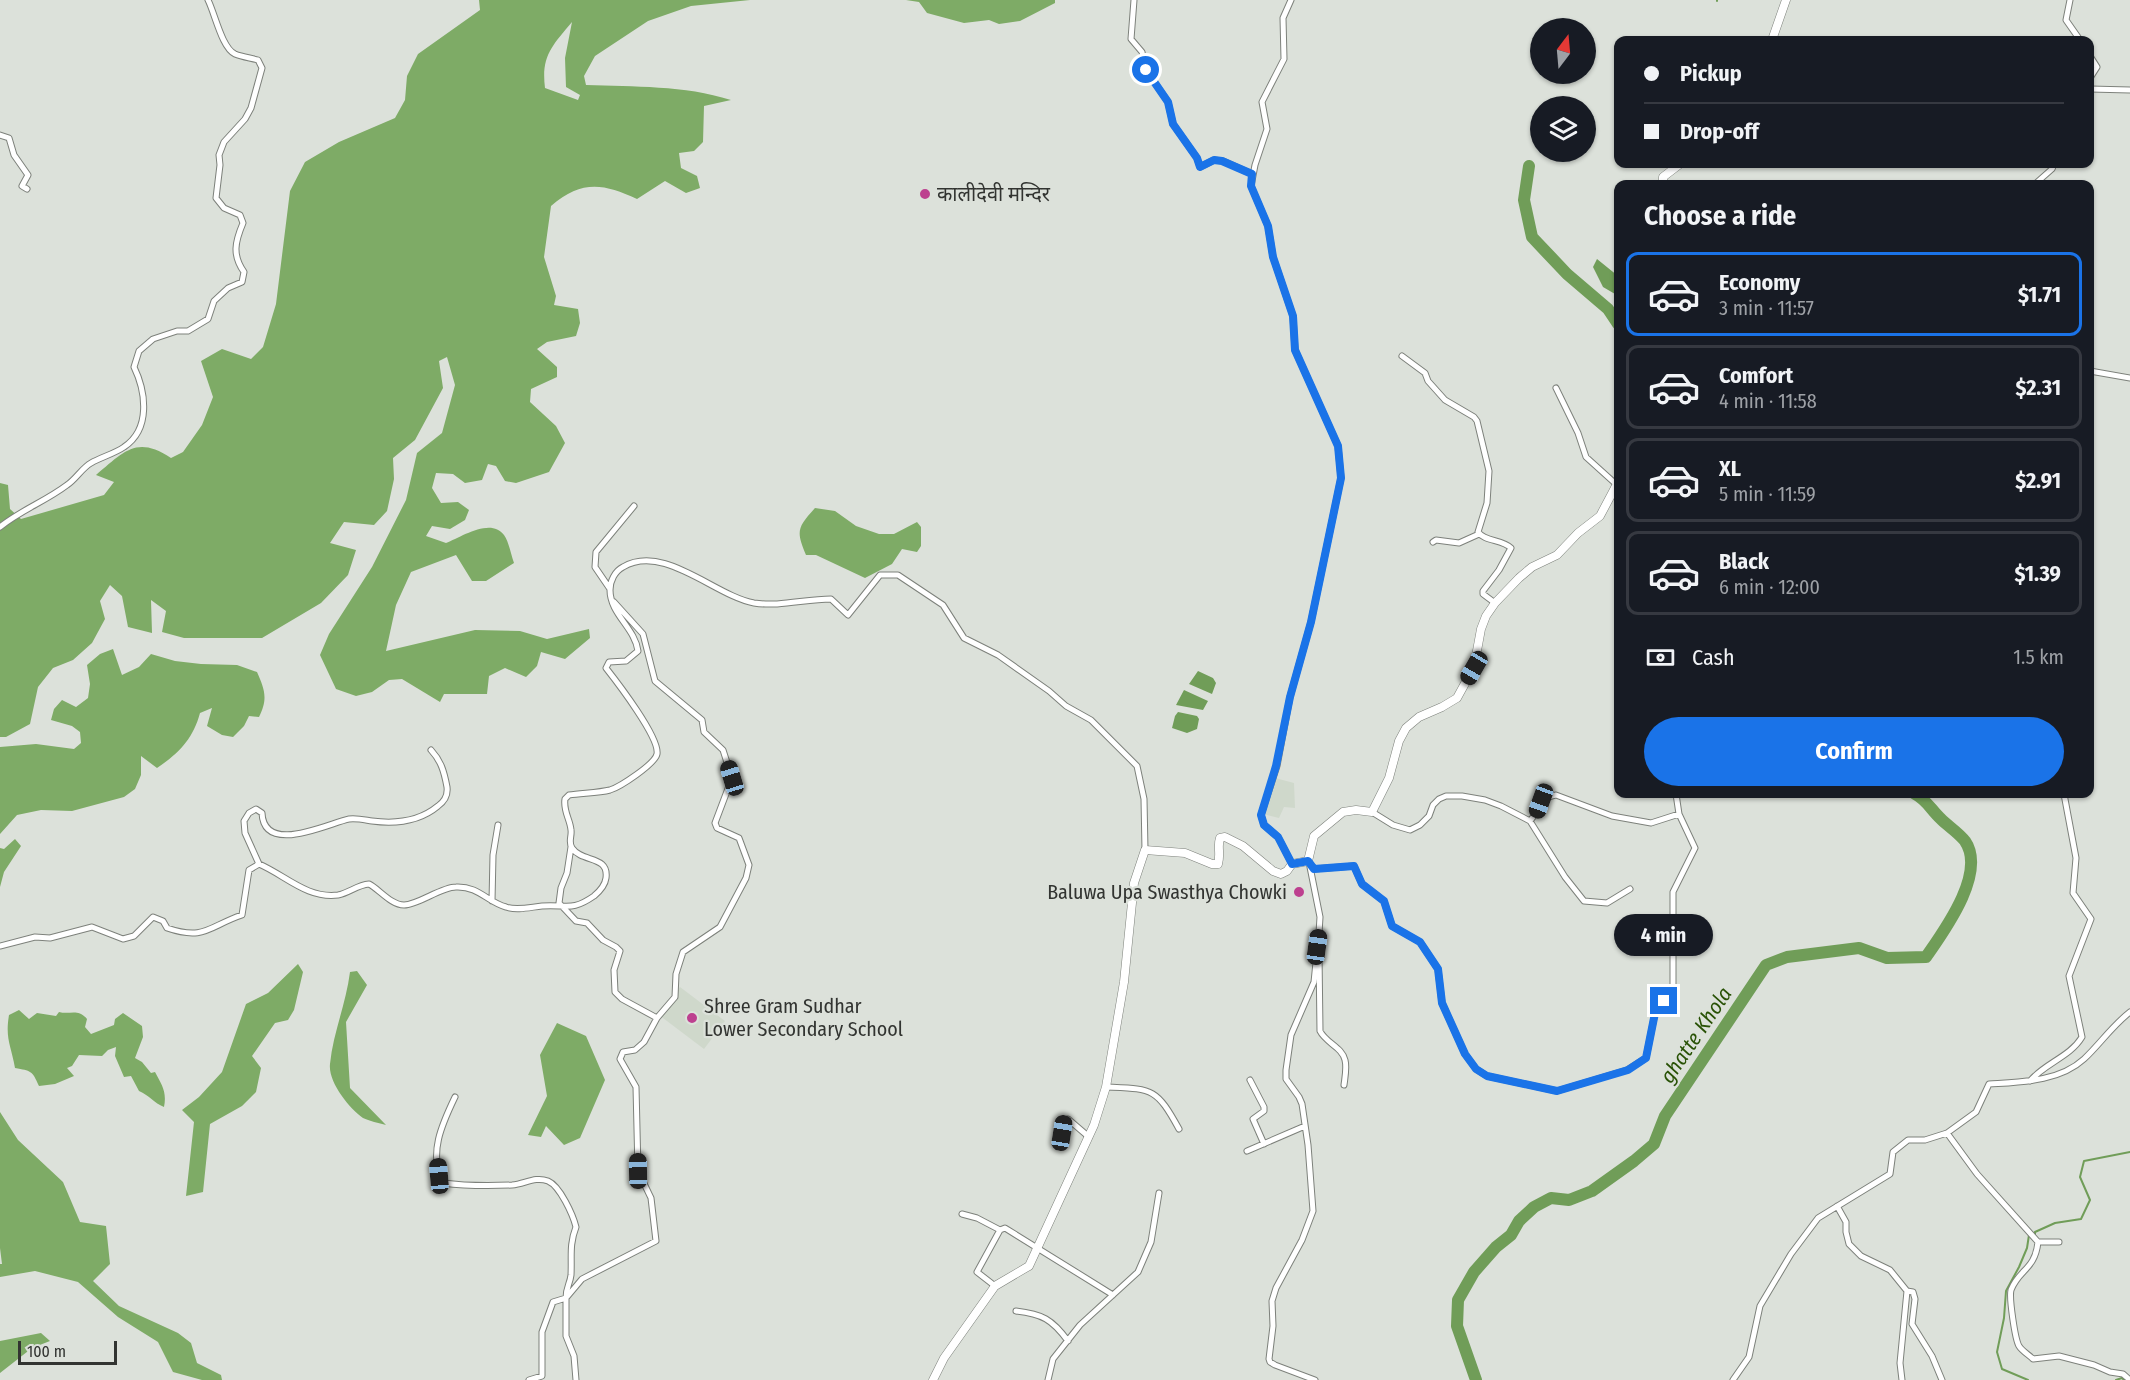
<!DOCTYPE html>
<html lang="en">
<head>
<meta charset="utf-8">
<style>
  :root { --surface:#171b24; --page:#242831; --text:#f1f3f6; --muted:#9ea1a6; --line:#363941; --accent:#1a73e8 }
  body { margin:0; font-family:"Fira Sans Condensed","Noto Sans Devanagari",sans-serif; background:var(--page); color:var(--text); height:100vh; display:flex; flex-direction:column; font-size:22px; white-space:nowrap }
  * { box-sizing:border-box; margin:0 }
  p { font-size:20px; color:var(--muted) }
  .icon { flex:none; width:33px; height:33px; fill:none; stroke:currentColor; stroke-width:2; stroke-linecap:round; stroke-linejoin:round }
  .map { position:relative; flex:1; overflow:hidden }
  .drawer { position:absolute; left:1614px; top:180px; width:480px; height:618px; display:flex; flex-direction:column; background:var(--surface); border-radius:12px; box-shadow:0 2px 4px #0004 }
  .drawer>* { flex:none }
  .hud { position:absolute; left:1614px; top:36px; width:480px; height:132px; border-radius:12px; box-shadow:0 2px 4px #0004; display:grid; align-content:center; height:132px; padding:0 30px; background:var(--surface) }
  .needle { width:39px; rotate:16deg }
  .buttons { position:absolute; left:1530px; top:18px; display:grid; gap:12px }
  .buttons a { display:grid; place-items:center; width:66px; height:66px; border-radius:50%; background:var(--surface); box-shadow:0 2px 4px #0004; font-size:30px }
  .scale { position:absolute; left:18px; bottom:15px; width:99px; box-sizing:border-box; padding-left:6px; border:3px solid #323431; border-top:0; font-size:16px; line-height:21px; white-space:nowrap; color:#323431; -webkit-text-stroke:4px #dce1da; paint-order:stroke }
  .end { position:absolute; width:27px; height:27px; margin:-14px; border:8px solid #1a73e8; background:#fff; box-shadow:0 0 0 3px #fff }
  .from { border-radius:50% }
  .bubble { position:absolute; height:42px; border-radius:21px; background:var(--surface); box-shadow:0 2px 4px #0004; font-size:20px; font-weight:700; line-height:42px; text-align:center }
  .car { position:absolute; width:18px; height:36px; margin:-18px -9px; border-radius:8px; box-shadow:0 0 4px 2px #0007; background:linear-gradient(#222 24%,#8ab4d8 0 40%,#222 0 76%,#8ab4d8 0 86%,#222 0) }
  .hud b { display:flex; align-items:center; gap:21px; height:57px; font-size:22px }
  .hud b+b { border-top:2px solid var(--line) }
  .hud i { width:15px; height:15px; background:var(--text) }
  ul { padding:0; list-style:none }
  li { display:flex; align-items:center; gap:18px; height:84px; margin:0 12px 9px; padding:0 18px; border:3px solid var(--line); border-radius:12px }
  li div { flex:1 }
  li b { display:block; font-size:22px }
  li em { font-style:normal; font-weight:700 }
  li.on { border-color:var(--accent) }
  li>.icon { width:54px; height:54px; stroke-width:1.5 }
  h2 { padding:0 30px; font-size:27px; line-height:72px }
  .pay { display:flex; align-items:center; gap:15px; height:66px; padding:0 30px; font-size:22px }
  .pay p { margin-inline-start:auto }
  .button { display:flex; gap:12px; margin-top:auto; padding:12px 30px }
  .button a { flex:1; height:69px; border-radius:36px; background:var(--accent); color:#fff; font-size:24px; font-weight:700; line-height:69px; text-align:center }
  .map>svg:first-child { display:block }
</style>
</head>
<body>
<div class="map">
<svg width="2130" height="1380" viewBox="0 0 2130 1380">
  <rect width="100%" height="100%" fill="#dce1da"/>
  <!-- built -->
  <path fill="#cfd8cb" d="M 1275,778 L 1294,783 L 1295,808 L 1284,807 L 1279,818 L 1263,814 Z
    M 680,987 L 725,1021 L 704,1049 L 659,1015 Z"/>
  <!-- forest -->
  <path fill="#7eab66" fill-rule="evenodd" d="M 479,0 L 750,0 L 691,6 L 648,21 L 595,56 L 584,76 L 586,85 C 634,87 684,85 731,100 L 704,106 L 703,142 L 694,151 L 679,153 L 681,168 L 697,176 L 700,188 L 686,193 L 665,181 L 637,199 C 603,183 581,180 551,206 L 544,257 L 556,296 L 554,305 L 578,309 L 580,323 L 576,336 L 547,342 L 537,349 L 557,367 L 557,377 L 531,389 L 530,402 L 556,426 L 565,443 L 549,472 L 516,483 L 505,481 L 496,466 L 488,464 L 482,480 L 465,483 L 453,474 L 436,473 L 432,488 L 441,503 L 458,502 L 469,510 L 465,520 L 450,529 L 432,526 L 426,536 L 446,543 C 461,537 491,517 504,535 C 509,542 511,555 514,563 L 486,581 L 472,581 L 456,555 L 411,572 L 396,605 L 386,651 L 475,630 L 520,631 L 547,639 L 589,629 L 590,638 L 565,659 L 541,652 L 537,666 L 526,677 L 505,668 L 489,676 L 487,694 L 444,694 L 440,702 L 402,679 L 389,680 L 372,692 L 356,696 L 336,689 L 320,655 L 329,634 L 372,567 L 406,500 L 417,453 L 442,433 L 455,385 L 447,357 L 439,361 L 443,388 L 415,440 L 393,458 L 394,479 L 387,511 L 374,525 L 344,522 L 330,543 L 356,550 L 348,575 L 321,603 L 262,638 L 184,638 L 162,632 L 166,611 L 151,600 L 152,633 L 128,627 L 122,596 L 110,585 L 100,601 L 105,619 L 92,643 L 73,660 L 53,668 L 38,687 L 30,724 L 6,737 L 0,737 L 0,483 L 8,485 L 10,509 L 21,519 L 104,495 L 114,482 L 96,475 C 124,452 136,435 171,458 L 183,452 L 202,425 L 213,397 L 201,361 L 222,349 L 251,359 L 263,347 L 276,304 L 290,191 L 305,162 L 339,142 L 395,118 L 405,100 L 407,76 L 418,54 L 480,10 ZM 572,22 L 565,58 L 566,87 L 580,95 L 578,100 L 545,88 C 541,56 552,46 572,22 Z
    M 906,0 L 1055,0 L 1055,3 L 1020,21 L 999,24 L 989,20 L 964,23 L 927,13 L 919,2 Z
    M 815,508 L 835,511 L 856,526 L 879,534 L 894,534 L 917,522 L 921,527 L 921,546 L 917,552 L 902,549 L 892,564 L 865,578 L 816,555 L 806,555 C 796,531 797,528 815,508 Z
    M 113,649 L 122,675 L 139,667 L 151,654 L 175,661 L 201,664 L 237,665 L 257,672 C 265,690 268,699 259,717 L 249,716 L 244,726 L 233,737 L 222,735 L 207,726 L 212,708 L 200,713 C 193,739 179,753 157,768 L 141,756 L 141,775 L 135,789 L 124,797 L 72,811 L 41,810 L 17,815 L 0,834 L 0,747 L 36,744 L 74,749 L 81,743 L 80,732 L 72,726 L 51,720 L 54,709 L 62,700 L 76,707 L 88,698 L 90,684 L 87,665 L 100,654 Z
    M 15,839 L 21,846 L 4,872 L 0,887 L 0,848 L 4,849 Z
    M 298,964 L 303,972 L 294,1010 L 288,1020 L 275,1023 L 252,1056 L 261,1068 L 256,1092 L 242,1106 L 210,1124 L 203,1192 L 186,1196 L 194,1122 L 182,1110 L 199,1097 L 222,1072 L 246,1004 L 268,993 Z
    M 357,971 L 367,985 L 346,1022 L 350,1088 L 386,1125 C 379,1123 369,1121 363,1118 C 349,1108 328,1082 330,1064 C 333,1033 346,1004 350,972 Z
    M 19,1010 L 29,1019 L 37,1013 L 56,1016 L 59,1012 C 70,1015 78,1008 87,1019 L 85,1027 L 91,1034 L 114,1025 L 115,1019 L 123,1013 L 142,1026 L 143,1037 L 135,1058 L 142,1062 L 151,1073 L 155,1072 C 162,1085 167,1092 164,1107 C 154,1103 149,1095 139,1091 L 131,1076 L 124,1077 L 115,1056 L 116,1047 L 108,1050 L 102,1056 L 79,1055 L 72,1066 L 67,1068 L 74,1076 L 55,1084 L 39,1086 C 32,1070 31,1071 15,1068 C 11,1045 5,1039 9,1015 Z
    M 557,1023 L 586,1036 L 605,1080 L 580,1138 L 564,1145 L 546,1126 L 541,1137 L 528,1135 L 547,1096 L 540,1055 Z
    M 0,1112 L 18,1140 L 63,1182 L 80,1222 L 106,1226 L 110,1264 L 93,1281 L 119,1306 L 178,1333 L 191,1343 L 197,1363 L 221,1375 L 222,1380 L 202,1380 L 173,1372 L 158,1342 L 118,1317 L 78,1282 L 35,1271 L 0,1277 L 0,1264 L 2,1264 L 0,1248 Z
    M 41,1333 L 50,1341 L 32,1348 L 0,1373 L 0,1341 Z"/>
  <!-- water -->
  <path fill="#709d58" d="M 1597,259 L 1618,276 L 1618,293 L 1615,294 L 1603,287 L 1593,267 Z
    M 1198,671 L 1213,678 L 1216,683 L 1212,694 L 1189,684 Z
    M 1184,690 L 1208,701 L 1203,710 L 1176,705 Z
    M 1178,712 L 1197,716 L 1199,719 L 1197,729 L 1187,733 L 1172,728 L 1175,716 Z"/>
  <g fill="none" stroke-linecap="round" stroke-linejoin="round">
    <!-- stream -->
    <path stroke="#709d58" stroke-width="2" d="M 1717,1 L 1717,0
      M 2035,1234 L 2035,1232 L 2055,1223 L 2081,1219 L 2090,1200 L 2080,1177 L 2084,1161 L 2130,1152
      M 2028,1380 L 2002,1369 L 1997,1352 L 2004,1318 L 2006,1291 L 2019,1267 L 2027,1248 L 2029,1235
      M 2116,1380 L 2122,1378 L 2124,1380"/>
    <!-- river -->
    <path stroke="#709d58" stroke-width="12" d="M 1529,166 L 1524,200 L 1532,237 L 1567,274 L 1608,309 L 1618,324
      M 1476,1380 L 1457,1326 L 1458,1300 L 1474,1272 L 1496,1247 L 1511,1235 L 1519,1221 L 1534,1207 L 1551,1198 L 1569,1200 L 1592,1191 L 1634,1161 L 1654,1144 L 1665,1116 L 1766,965 L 1787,957 L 1859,948 L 1887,958 L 1926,957 C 1944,931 1987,873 1965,841 C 1959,833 1948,826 1941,819 C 1931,810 1927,800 1915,794"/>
    <!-- street casing -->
    <g stroke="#7d817b" stroke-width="7">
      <path id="street" d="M 1134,0 L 1131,39 L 1142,52 L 1146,70 L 1168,102 L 1173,124 L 1197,158 L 1200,167 L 1214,160 L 1223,161 L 1252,174
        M 1291,0 L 1283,18 L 1284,59 L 1262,102 L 1267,129 L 1255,165 L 1251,186 L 1268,226 L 1273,257 L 1293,316 L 1295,350 L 1338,446 L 1341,478 L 1311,622 L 1290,697 L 1277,766 L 1261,815 L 1264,825 L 1278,837 L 1292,864
        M 2070,0 L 2066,20 L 2080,40
        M 2090,56 L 2097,67 L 2090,78
        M 2090,89 L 2130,90
        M 0,135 L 9,138 L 14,155 L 28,175 L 22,186 L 27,189
        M 2035,184 L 2052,169 L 2054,164
        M 1402,356 L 1425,373 L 1428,381 L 1445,400 L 1474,417 L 1477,421 L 1489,471 L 1487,503 L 1478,532 C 1485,542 1502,539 1511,548 L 1499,570 L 1483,591 L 1483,594 L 1495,603
        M 2090,371 L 2130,378
        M 1556,388 L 1578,433 L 1586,457 L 1617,485
        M 0,527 C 21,510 46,501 67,485 C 76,479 82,468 91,463 C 101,457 114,454 124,447 C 151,429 146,392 134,367 L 139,351 L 153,339 L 177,331 L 188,331 L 208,319 L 214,301 L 228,288 L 242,282 L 244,272 C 232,255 235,242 243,223 L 240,215 L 224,208 L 216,198 L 220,165 L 219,155 L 224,142 L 245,119 L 251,108 L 262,68 L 258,60 C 251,58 242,57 235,54 C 222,48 215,14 208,0
        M 1433,542 L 1436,540 L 1459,543 L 1479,534
        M 610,589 L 595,567 L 596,552 L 634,506
        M 1372,812 L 1393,825 L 1410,830 L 1420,825 L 1429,816 L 1433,805 L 1439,799 L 1446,796 L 1462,796 L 1485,800 L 1501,806 L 1530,821 L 1565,877 L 1584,901 L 1607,903 L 1630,889
        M 1530,821 C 1541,809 1538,798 1556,795 L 1612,816 L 1651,823 L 1679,814
        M 571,847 L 567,873 L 561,888 L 559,903 L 576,921 L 587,923 L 603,940 L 616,947 L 620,951 L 614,970 L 615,992 L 622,999 L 657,1018
        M 1308,861 L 1314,869 L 1354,866 L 1362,884 L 1384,901 L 1392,926 L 1420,942 L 1438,969 L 1442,1003 L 1465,1054 L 1476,1069 L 1487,1076 L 1557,1091 L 1627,1070 L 1646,1058 L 1655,1013 L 1673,989 L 1673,892 L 1695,848 L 1679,814 L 1676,794
        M 1309,862 L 1320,917 L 1319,933 L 1314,982 L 1291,1035 L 1286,1070 L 1286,1079 L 1299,1097 L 1302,1104 L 1308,1145 L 1313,1211 L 1302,1240 L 1276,1288 L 1272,1301 L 1273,1326 L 1269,1359 L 1270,1362 L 1275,1365 L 1315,1380
        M 259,864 L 245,833 L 244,821 L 249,813 L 256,809 L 262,813 C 264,856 329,823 349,819 C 357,818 365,820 372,821 C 395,824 420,821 438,806 C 445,801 448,795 447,787 C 444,771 441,761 431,750
        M 492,901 L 493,855 L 498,825
        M 0,946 L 35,937 L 50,938 L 92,927 L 123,939 L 134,936 L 153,917 L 163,921 L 167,928 C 205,941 209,926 242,915 L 249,870 L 259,864 C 285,875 307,899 338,895 C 349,893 357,885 369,884 C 379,889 391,905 404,905 C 418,905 441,887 456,887 C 479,886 487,902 506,907 C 517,911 531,907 542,906 C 567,904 571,912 594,896 C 600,891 605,886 606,878 C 609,855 582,863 572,848 C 568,842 572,836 571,830 C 570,819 563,811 565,799 L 569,795 C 581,793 598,793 610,790 C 620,787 655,764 657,754 C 660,738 617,682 606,668 L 609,662 L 626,661 L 638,651 C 635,628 610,614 610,590 C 610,581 615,571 623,567 C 664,543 715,596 754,603 C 780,607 805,599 831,599 L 848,615 L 880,575 L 898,575 L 943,605 L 964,638 L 998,655 L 1049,691 L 1066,706 L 1091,720 L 1137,766 L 1144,799 L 1145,850
        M 1319,954 L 1320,1031 C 1326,1043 1342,1047 1345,1060 C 1347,1068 1345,1077 1344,1085
        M 1250,1080 L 1264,1107 L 1264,1111 L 1253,1119 L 1264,1144
        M 2030,1081 C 2045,1063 2070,1057 2082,1037 L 2069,976 L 2091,919 L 2073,893 L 2076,858 L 2064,794
        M 1106,1087 C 1152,1089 1156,1087 1179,1129
        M 455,1097 C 442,1124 428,1154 443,1183 C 466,1186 489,1186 512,1185 C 525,1184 535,1176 548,1181 C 560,1186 573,1215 576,1227 C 569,1245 572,1257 571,1275 C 570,1284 566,1287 566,1298 L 553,1302 L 542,1332 L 542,1376 L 529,1380
        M 1062,1133 L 1064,1120 L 1068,1119 L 1089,1137
        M 1947,1133 L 1977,1174 L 2038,1242 L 2059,1242
        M 1247,1151 L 1305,1126
        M 1837,1206 L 1846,1222 L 1846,1232 L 1849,1244 L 1861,1256 L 1890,1270 L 1907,1291 L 1913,1292 L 1915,1299 L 1912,1324 L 1932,1356 L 1942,1380
        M 962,1214 L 977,1218 L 1000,1230 L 1005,1228 L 1113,1295
        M 2038,1242 C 2035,1270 2019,1269 2011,1290 C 2009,1298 2015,1339 2019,1346 C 2022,1351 2029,1355 2033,1359 L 2059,1356 L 2094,1365 L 2110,1372 L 2123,1374 L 2130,1380
        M 995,1286 L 977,1272 L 1000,1230
        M 1016,1311 C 1042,1314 1052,1319 1068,1341
        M 576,1380 L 574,1356 L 566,1336 L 566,1298 L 582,1279 L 656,1241 L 651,1198 L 638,1171 L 636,1087 L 620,1059 L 623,1052 L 635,1050 L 644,1042 L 657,1018 L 675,997 L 676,974 L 683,952 L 720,927 L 746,878 L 749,865 L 739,838 L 717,828 L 715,823 L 732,778 L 723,750 L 704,732 L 702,720 L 655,681 L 643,634 L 614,602
        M 1048,1380 L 1053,1359 L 1080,1325 L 1138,1272 L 1151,1242 L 1159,1193
        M 1733,1380 L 1749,1357 L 1760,1306 L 1791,1254 L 1818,1218 L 1890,1174 L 1893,1152 L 1908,1140 L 1925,1140 L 1947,1133 L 1976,1112 L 1989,1084 C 2020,1082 2059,1082 2084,1059 C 2100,1044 2112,1026 2130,1012
        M 1902,1380 L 1900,1363 L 1907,1291"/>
    </g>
    <!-- secondary casing -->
    <g stroke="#7d817b" stroke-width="9">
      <path id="secondary" d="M 1772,40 L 1786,0
        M 1663,184 L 1663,177 L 1680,164
        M 933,1380 L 944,1358 L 995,1286 L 1029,1266 L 1094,1125 L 1106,1087 L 1124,982 L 1134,883 L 1145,850 L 1185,853 L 1212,864 L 1218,864 C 1221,854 1217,846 1220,838 L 1225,837 L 1243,846 L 1273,871 L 1281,874 L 1287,871 L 1292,864 L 1308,861 L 1314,836 L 1343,812 L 1356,810 L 1372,812 L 1389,778 L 1399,741 L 1406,728 L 1419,717 L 1442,707 L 1457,698 L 1474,667 L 1481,629 L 1486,616 L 1495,603 L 1519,578 L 1532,567 L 1557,555 L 1578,533 L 1600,516 L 1618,482"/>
    </g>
    <!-- street -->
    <use href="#street" stroke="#fff" stroke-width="5"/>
    <!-- secondary -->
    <use href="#secondary" stroke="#fff" stroke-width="8"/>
  </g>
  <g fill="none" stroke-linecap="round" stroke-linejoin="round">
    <!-- route -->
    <path stroke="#1a73e8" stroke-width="8" d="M 1146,70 L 1168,102 L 1173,124 L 1197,158 L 1200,167 L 1214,160 L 1222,161 L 1252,174 L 1251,186 L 1268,226 L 1273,257 L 1293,316 L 1295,350 L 1338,446 L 1341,478 L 1311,622 L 1290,697 L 1276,766 L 1261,815 L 1264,825 L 1278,837 L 1292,864 L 1308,861 L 1314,869 L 1354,866 L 1362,884 L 1384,901 L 1392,926 L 1420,942 L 1438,969 L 1442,1003 L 1465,1054 L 1476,1069 L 1487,1076 L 1557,1091 L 1628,1070 L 1646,1058 L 1655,1013 L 1664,1001"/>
  </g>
  <!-- markers -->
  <g fill="#bd408f" stroke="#dce1da" stroke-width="2">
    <circle cx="925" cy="194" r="6"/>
    <circle cx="1299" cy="892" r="6"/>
    <circle cx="692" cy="1018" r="6"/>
  </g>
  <g text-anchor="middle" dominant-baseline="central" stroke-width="4.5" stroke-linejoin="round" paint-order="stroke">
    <!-- poi labels -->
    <g font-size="20" fill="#323431" stroke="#dce1da" text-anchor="start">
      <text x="937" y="194">कालीदेवी मन्दिर</text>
      <text x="1287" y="892" text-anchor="end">Baluwa Upa Swasthya Chowki</text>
      <text x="704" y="1006">Shree Gram Sudhar<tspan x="704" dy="23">Lower Secondary School</tspan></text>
    </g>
    <!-- water labels -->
    <g font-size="21" font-style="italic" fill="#295206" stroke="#dce1da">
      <text transform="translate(1696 1035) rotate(-56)">ghatte Khola</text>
    </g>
  </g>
</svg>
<div class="buttons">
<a><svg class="needle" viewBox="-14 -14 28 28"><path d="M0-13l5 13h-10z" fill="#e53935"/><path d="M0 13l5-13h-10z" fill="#9ea1a6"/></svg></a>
<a><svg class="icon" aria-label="layers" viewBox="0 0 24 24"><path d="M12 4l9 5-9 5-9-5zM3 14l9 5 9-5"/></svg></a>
</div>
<div class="scale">100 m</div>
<i class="end from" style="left:1146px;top:70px"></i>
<i class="end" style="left:1664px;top:1001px"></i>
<div class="bubble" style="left:1614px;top:914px;width:99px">4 min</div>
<i class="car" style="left:1474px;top:668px;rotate:210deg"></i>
<i class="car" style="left:732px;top:778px;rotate:343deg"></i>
<i class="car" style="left:1541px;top:801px;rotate:200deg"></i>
<i class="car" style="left:1317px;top:947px;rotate:8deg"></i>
<i class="car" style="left:1062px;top:1133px;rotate:9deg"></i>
<i class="car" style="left:638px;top:1171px;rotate:359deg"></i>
<i class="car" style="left:439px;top:1176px;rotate:355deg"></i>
<div class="hud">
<b><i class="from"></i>Pickup</b>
<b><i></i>Drop-off</b>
</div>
<section class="drawer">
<h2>Choose a ride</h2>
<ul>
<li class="on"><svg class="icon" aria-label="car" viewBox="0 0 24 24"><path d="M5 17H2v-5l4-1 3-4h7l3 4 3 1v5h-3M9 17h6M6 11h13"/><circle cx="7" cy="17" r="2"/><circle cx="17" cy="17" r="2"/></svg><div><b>Economy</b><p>3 min · 11:57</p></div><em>$1.71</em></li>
<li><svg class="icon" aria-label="car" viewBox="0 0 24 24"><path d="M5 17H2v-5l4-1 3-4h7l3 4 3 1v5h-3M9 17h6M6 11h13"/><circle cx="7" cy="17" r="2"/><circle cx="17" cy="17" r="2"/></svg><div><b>Comfort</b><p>4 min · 11:58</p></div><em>$2.31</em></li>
<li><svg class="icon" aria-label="car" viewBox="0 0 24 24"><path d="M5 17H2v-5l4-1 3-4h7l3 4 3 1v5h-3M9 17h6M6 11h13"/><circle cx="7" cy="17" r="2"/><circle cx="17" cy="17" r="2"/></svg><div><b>XL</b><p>5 min · 11:59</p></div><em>$2.91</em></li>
<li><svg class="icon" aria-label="car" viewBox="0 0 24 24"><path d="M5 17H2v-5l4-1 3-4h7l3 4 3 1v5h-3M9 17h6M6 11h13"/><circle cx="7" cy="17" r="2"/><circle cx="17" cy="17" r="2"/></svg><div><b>Black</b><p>6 min · 12:00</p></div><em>$1.39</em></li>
</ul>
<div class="pay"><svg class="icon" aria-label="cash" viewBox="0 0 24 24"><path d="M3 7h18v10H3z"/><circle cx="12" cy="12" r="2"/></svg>Cash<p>1.5 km</p></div>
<div class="button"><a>Confirm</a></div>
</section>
</div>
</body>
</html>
